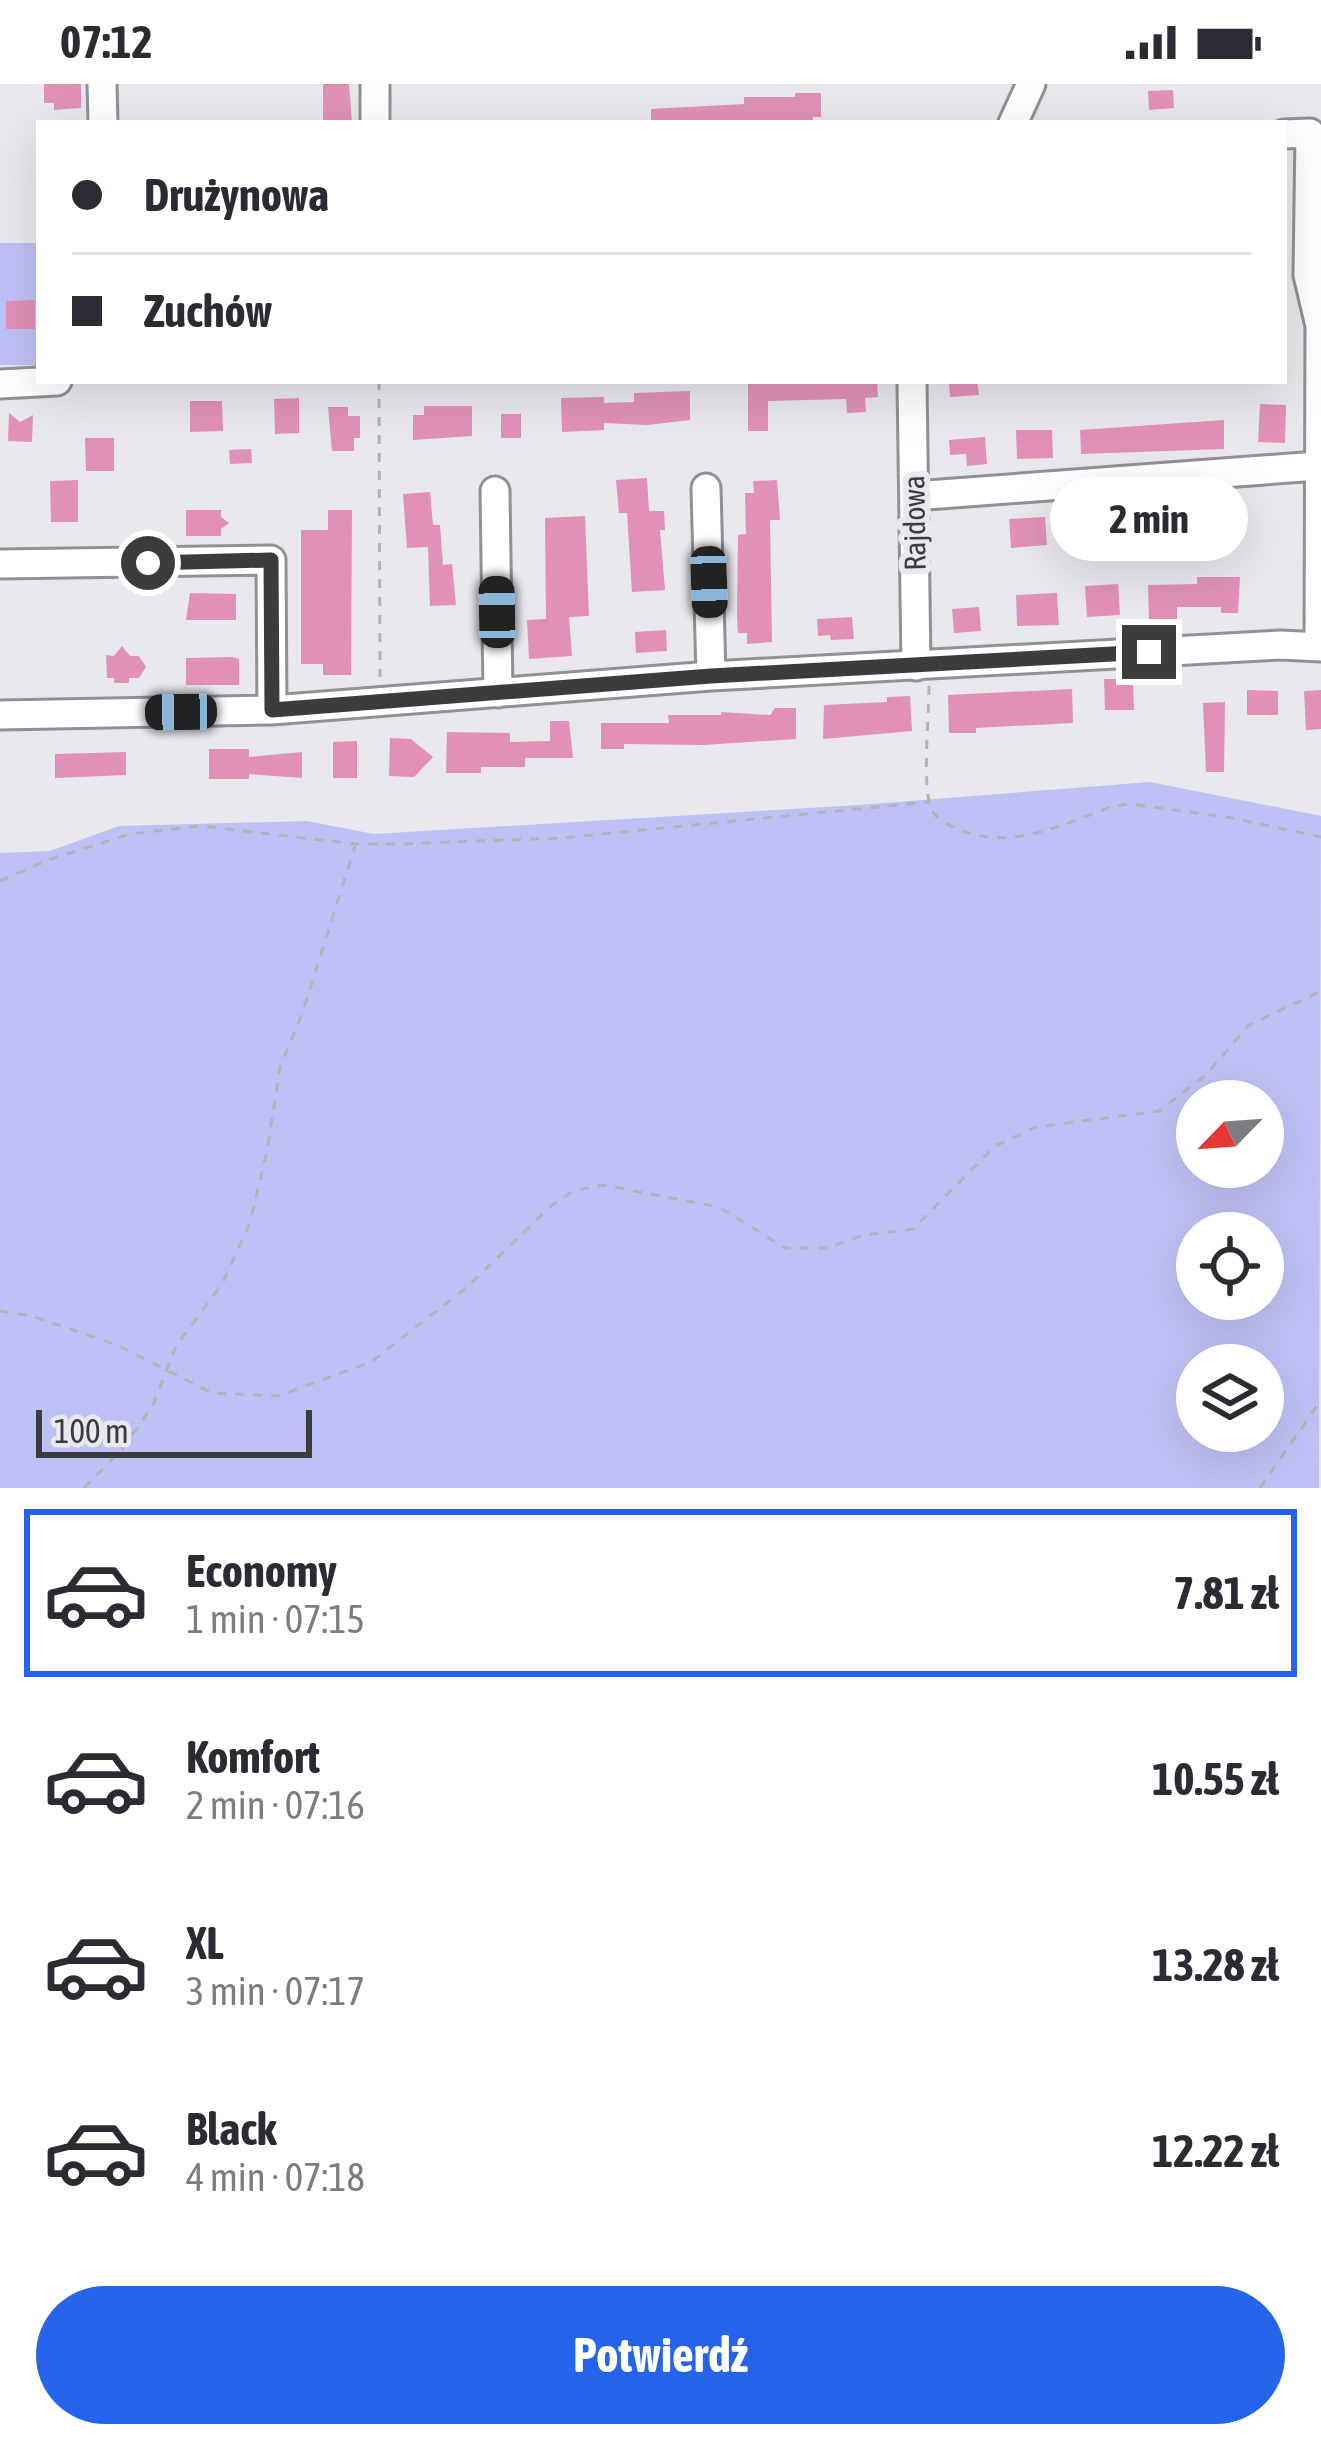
<!DOCTYPE html>
<html lang="pl">
<head>
<meta charset="utf-8">
<style>
  :root { --surface:#fff; --page:#f7f7f7; --text:#2b2b33; --muted:#7c7c81; --line:#e1e1e2; --accent:#2563eb }
  body { margin:0; font-family:"Asap Condensed",sans-serif; background:var(--page); color:var(--text); height:100vh; display:flex; flex-direction:column; font-size:45px; white-space:nowrap }
  * { box-sizing:border-box; margin:0 }
  p { font-size:39px; color:var(--muted) }
  .icon { flex:none; width:66px; height:66px; fill:none; stroke:currentColor; stroke-width:2; stroke-linecap:round; stroke-linejoin:round }
  .map { position:relative; height:1404px; overflow:hidden }
  .details { display:flex; flex-direction:column; background:var(--surface); flex:1 }
  .details>* { flex:none }
  .top-card { position:absolute; left:36px; top:36px; width:1251px; height:264px; border-radius:0px; box-shadow:0 12px 48px #0002; display:grid; align-content:center; height:264px; padding:0 36px; background:var(--surface) }
  .needle { width:78px; rotate:245deg }
  .fabs { position:absolute; left:1176px; top:996px; display:grid; gap:24px }
  .fabs a { display:grid; place-items:center; width:108px; height:108px; border-radius:50%; background:var(--surface); box-shadow:0 12px 48px #0002; font-size:60px }
  .scale { position:absolute; left:36px; bottom:30px; width:276px; box-sizing:border-box; padding-left:12px; border:6px solid #3c3c3e; border-top:0; font-size:33px; line-height:42px; white-space:nowrap; color:#3c3c3e; -webkit-text-stroke:9px #e8e8ed; paint-order:stroke }
  .end { position:absolute; width:54px; height:54px; margin:-27px; border:15px solid #3c3c3e; background:#fff; box-shadow:0 0 0 6px #fff }
  .from { border-radius:50% }
  .bubble { position:absolute; height:84px; border-radius:42px; background:var(--surface); box-shadow:0 12px 48px #0002; font-size:39px; font-weight:700; line-height:84px; text-align:center }
  .car { position:absolute; width:36px; height:72px; margin:-36px -18px; border-radius:15px; box-shadow:0 0 9px 3px #0007; background:linear-gradient(#222 24%,#8ab4d8 0 40%,#222 0 76%,#8ab4d8 0 86%,#222 0) }
  .top-card b { display:flex; align-items:center; gap:42px; height:114px; font-size:45px }
  .top-card b+b { border-top:3px solid var(--line) }
  .top-card i { width:30px; height:30px; background:var(--text) }
  ul { padding:21px 0 0; list-style:none }
  li { display:flex; align-items:center; gap:36px; height:168px; margin:0 24px 18px; padding:0 12px; border:6px solid transparent; border-radius:0px }
  li div { flex:1 }
  li b { display:block; font-size:45px }
  li em { font-style:normal; font-weight:700 }
  li.selected { border-color:var(--accent) }
  li>.icon { width:108px; height:108px; stroke-width:1.5 }
  .button { display:flex; gap:24px; margin-top:auto; padding:24px 36px }
  .button a { flex:1; height:138px; border-radius:72px; background:var(--accent); color:#fff; font-size:48px; font-weight:700; line-height:138px; text-align:center }
  .status { display:flex; justify-content:space-between; align-items:center; height:84px; padding:0 60px; background:var(--surface); direction:ltr }
  .status svg { height:33px; fill:currentColor }
  .map>svg:first-child { display:block }
</style>
</head>
<body>
<div class="status"><b>07:12</b><svg viewBox="0 0 49 12"><path d="M0 12V9h3v3zM5 12V6h3v6zM10 12V3h3v9zM15 12V0h3v12zM26 1h20v11H26zM47 4h2v5h-2z"/></svg></div>
<div class="map">
<svg width="1321" height="1404" viewBox="0 0 1321 1404">
  <rect width="100%" height="100%" fill="#e8e8ed"/>
  <!-- green -->
  <path fill="#bec1f5" fill-rule="evenodd" d="M 0,159 L 39,159 L 39,281 L 0,281 Z
    M 1150,698 L 1321,732 L 1319,1404 L 0,1404 L 0,769 L 50,767 L 119,742 L 307,737 L 374,750 L 859,721 ZM 1197,1017 L 1263,1017 L 1263,1083 L 1197,1083 ZM 1197,1149 L 1263,1149 L 1263,1215 L 1197,1215 ZM 1197,1281 L 1263,1281 L 1263,1347 L 1197,1347 Z"/>
  <!-- building -->
  <path fill="#e191b8" d="M 44,0 L 81,0 L 81,24 L 54,26 L 54,19 L 44,19 Z
    M 323,0 L 349,0 L 352,39 L 323,39 Z
    M 1173,6 L 1174,24 L 1149,26 L 1148,7 Z
    M 795,9 L 821,9 L 821,33 L 813,33 L 813,39 L 651,39 L 651,25 L 744,20 L 744,13 L 795,13 Z
    M 35,216 L 35,245 L 6,245 L 6,217 Z
    M 748,297 L 877,297 L 878,313 L 865,314 L 866,328 L 847,329 L 846,315 L 768,317 L 768,347 L 748,347 Z
    M 949,297 L 977,297 L 979,311 L 950,313 Z
    M 690,307 L 690,336 L 647,341 L 604,339 L 604,346 L 562,348 L 561,314 L 604,313 L 604,319 L 634,318 L 634,309 Z
    M 299,314 L 299,349 L 275,350 L 274,315 Z
    M 190,317 L 222,317 L 223,347 L 190,348 Z
    M 1260,320 L 1286,321 L 1285,359 L 1258,358 Z
    M 424,322 L 472,322 L 472,352 L 413,356 L 413,331 L 424,331 Z
    M 328,323 L 348,323 L 348,332 L 360,332 L 360,354 L 354,354 L 354,367 L 332,367 Z
    M 9,329 L 20,338 L 33,331 L 32,358 L 8,357 Z
    M 501,330 L 521,330 L 521,354 L 501,354 Z
    M 1224,336 L 1224,365 L 1081,370 L 1080,346 Z
    M 1016,346 L 1052,346 L 1053,374 L 1017,375 Z
    M 985,353 L 987,380 L 967,382 L 966,370 L 950,371 L 949,356 Z
    M 85,354 L 114,354 L 114,387 L 86,387 Z
    M 251,365 L 252,379 L 230,380 L 229,366 Z
    M 647,394 L 649,427 L 664,427 L 665,446 L 660,446 L 665,506 L 632,508 L 627,429 L 619,429 L 616,396 Z
    M 78,396 L 78,438 L 51,438 L 50,397 Z
    M 777,396 L 780,436 L 770,436 L 772,558 L 747,560 L 747,549 L 738,549 L 737,531 L 738,451 L 746,450 L 745,409 L 754,409 L 753,397 Z
    M 430,408 L 433,441 L 440,441 L 443,481 L 452,480 L 456,521 L 430,522 L 428,463 L 407,464 L 403,410 Z
    M 186,426 L 221,426 L 221,433 L 229,439 L 221,445 L 221,452 L 186,452 Z
    M 328,426 L 352,426 L 351,591 L 323,591 L 323,580 L 301,580 L 301,446 L 328,446 Z
    M 1174,427 L 1176,458 L 1151,460 L 1148,429 Z
    M 1115,429 L 1116,460 L 1082,460 L 1080,430 Z
    M 585,432 L 589,532 L 569,533 L 572,572 L 529,575 L 527,536 L 546,535 L 545,434 Z
    M 1045,433 L 1047,461 L 1011,464 L 1009,435 Z
    M 1197,493 L 1240,493 L 1238,529 L 1221,529 L 1221,523 L 1177,523 L 1177,536 L 1149,537 L 1148,501 L 1197,500 Z
    M 1118,500 L 1120,531 L 1087,533 L 1085,502 Z
    M 190,509 L 236,510 L 236,536 L 186,536 Z
    M 1057,509 L 1059,541 L 1017,542 L 1016,511 Z
    M 979,523 L 981,547 L 954,549 L 952,525 Z
    M 852,533 L 854,555 L 831,556 L 830,551 L 818,552 L 817,535 Z
    M 666,546 L 667,567 L 636,569 L 635,548 Z
    M 122,562 L 130,572 L 139,572 L 146,583 L 139,594 L 129,594 L 129,599 L 114,599 L 114,594 L 107,594 L 106,571 L 114,572 Z
    M 233,573 L 239,575 L 239,601 L 186,601 L 186,574 Z
    M 1104,595 L 1133,595 L 1134,626 L 1105,626 Z
    M 1072,605 L 1073,639 L 976,644 L 976,649 L 949,649 L 948,611 Z
    M 1247,606 L 1278,607 L 1278,631 L 1247,631 Z
    M 1321,606 L 1321,645 L 1306,646 L 1304,607 Z
    M 910,612 L 912,647 L 823,655 L 824,621 L 887,618 L 887,613 Z
    M 1225,618 L 1224,688 L 1206,688 L 1203,619 Z
    M 775,624 L 796,624 L 796,655 L 704,661 L 624,660 L 624,665 L 601,665 L 601,639 L 669,639 L 668,631 L 721,631 L 721,628 L 770,631 Z
    M 550,637 L 569,637 L 573,674 L 525,674 L 525,683 L 481,683 L 481,689 L 446,689 L 447,648 L 510,649 L 510,658 L 550,657 Z
    M 390,654 L 411,655 L 433,673 L 414,693 L 389,692 Z
    M 357,657 L 357,694 L 333,694 L 333,658 Z
    M 209,665 L 249,665 L 249,673 L 302,668 L 302,694 L 249,690 L 249,695 L 209,695 Z
    M 126,668 L 126,691 L 55,694 L 55,670 Z"/>
  <g fill="none" stroke-linecap="round" stroke-linejoin="round">
    <!-- minor casing -->
    <g stroke="#919195" stroke-width="33">
      <path id="minor" d="M 102,0 L 103,39
        M 375,0 L 375,39
        M 1013,39 L 1031,0
        M 1284,50 L 1310,49 L 1308,191 L 1320,242 L 1319,563
        M 912,297 L 916,582
        M 0,300 L 57,297
        M 706,404 L 711,592
        M 495,407 L 498,609
        M 914,412 L 1317,382
        M 0,480 L 271,476 L 272,626
        M 0,631 L 272,626 L 711,592 L 1281,561 L 1321,563"/>
    </g>
    <!-- path -->
    <path stroke="#b3b3b7" stroke-width="3" stroke-dasharray="9 9" stroke-linecap="butt" d="M 379,297 L 380,593
      M 929,602 C 929,630 922,701 931,724 C 937,737 948,741 960,746 C 1014,767 1062,740 1114,722 L 1130,720 L 1227,733 L 1321,753
      M 0,797 L 51,775 L 130,750 L 201,742 L 356,760 L 397,760 L 561,754 L 929,718
      M 0,1227 L 32,1232 L 117,1261 L 212,1309 L 278,1312 L 371,1278 L 466,1204 L 551,1122 L 573,1107 L 603,1101 L 719,1123 L 785,1164 L 827,1164 L 864,1151 L 913,1145 L 995,1062 L 1036,1043 L 1159,1027 L 1206,991 L 1249,941 L 1321,907
      M 84,1404 L 124,1363 L 153,1321 L 176,1262 L 222,1200 L 250,1139 L 267,1067 L 280,983 L 302,930 L 355,762
      M 1260,1404 L 1321,1316"/>
    <!-- minor -->
    <use href="#minor" stroke="#fff" stroke-width="27"/>
  </g>
  <g fill="none" stroke-linecap="round" stroke-linejoin="round">
    <!-- route -->
    <path stroke="#3c3c3e" stroke-width="15" d="M 148,479 L 271,476 L 272,626 L 711,592 L 1149,568"/>
  </g>
  <g text-anchor="middle" dominant-baseline="central" stroke-width="12" stroke-linejoin="round" paint-order="stroke">
    <!-- street labels -->
    <g font-size="30" fill="#3c3c3e" stroke="#e8e8ed">
      <text transform="translate(914 439) rotate(-91)">Rajdowa</text>
    </g>
  </g>
</svg>
<div class="fabs">
<a><svg class="needle" viewBox="-14 -14 28 28"><path d="M0-13l5 13h-10z" fill="#e53935"/><path d="M0 13l5-13h-10z" fill="#7c7c81"/></svg></a>
<a><svg class="icon" aria-label="locate" viewBox="0 0 24 24"><circle cx="12" cy="12" r="6"/><path d="M12 2v4M12 18v4M2 12h4M18 12h4"/></svg></a>
<a><svg class="icon" aria-label="layers" viewBox="0 0 24 24"><path d="M12 4l9 5-9 5-9-5zM3 14l9 5 9-5"/></svg></a>
</div>
<div class="scale">100 m</div>
<i class="end from" style="left:148px;top:479px"></i>
<i class="end" style="left:1149px;top:568px"></i>
<div class="bubble" style="left:1050px;top:393px;width:198px">2 min</div>
<i class="car" style="left:709px;top:498px;rotate:178deg"></i>
<i class="car" style="left:497px;top:528px;rotate:359deg"></i>
<i class="car" style="left:181px;top:628px;rotate:269deg"></i>
<div class="top-card">
<b><i class="from"></i>Drużynowa</b>
<b><i></i>Zuchów</b>
</div>
</div>
<section class="details">
<ul>
<li class="selected"><svg class="icon" aria-label="car" viewBox="0 0 24 24"><path d="M5 17H2v-5l4-1 3-4h7l3 4 3 1v5h-3M9 17h6M6 11h13"/><circle cx="7" cy="17" r="2"/><circle cx="17" cy="17" r="2"/></svg><div><b>Economy</b><p>1 min · 07:15</p></div><em>7.81 zł</em></li>
<li><svg class="icon" aria-label="car" viewBox="0 0 24 24"><path d="M5 17H2v-5l4-1 3-4h7l3 4 3 1v5h-3M9 17h6M6 11h13"/><circle cx="7" cy="17" r="2"/><circle cx="17" cy="17" r="2"/></svg><div><b>Komfort</b><p>2 min · 07:16</p></div><em>10.55 zł</em></li>
<li><svg class="icon" aria-label="car" viewBox="0 0 24 24"><path d="M5 17H2v-5l4-1 3-4h7l3 4 3 1v5h-3M9 17h6M6 11h13"/><circle cx="7" cy="17" r="2"/><circle cx="17" cy="17" r="2"/></svg><div><b>XL</b><p>3 min · 07:17</p></div><em>13.28 zł</em></li>
<li><svg class="icon" aria-label="car" viewBox="0 0 24 24"><path d="M5 17H2v-5l4-1 3-4h7l3 4 3 1v5h-3M9 17h6M6 11h13"/><circle cx="7" cy="17" r="2"/><circle cx="17" cy="17" r="2"/></svg><div><b>Black</b><p>4 min · 07:18</p></div><em>12.22 zł</em></li>
</ul>
<div class="button"><a>Potwierdź</a></div>
</section>
</body>
</html>
